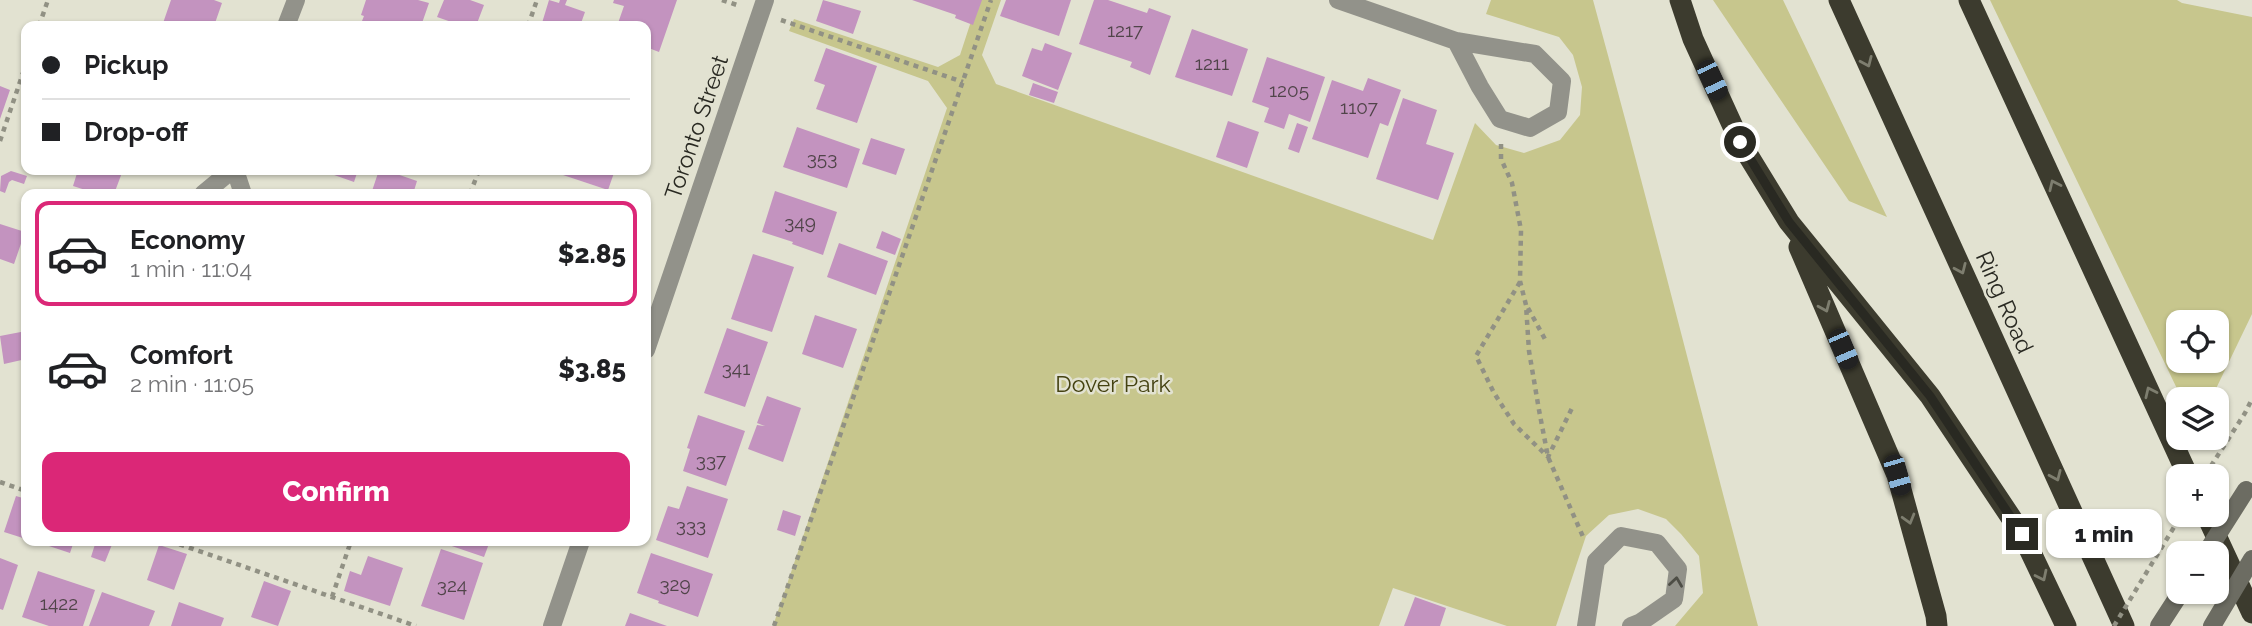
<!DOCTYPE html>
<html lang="en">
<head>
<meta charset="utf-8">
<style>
  :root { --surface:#fff; --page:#f6f6f6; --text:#202124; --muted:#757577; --line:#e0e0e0; --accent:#db2777 }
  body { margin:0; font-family:Raleway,sans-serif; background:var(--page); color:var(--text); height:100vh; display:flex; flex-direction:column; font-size:26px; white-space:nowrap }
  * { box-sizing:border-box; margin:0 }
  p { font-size:23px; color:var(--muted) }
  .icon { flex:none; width:38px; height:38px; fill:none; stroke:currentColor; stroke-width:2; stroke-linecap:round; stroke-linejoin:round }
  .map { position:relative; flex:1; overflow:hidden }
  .sheet { position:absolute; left:21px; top:189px; width:630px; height:357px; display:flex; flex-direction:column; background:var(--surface); border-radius:14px; box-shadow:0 2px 5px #0004 }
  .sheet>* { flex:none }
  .hud { position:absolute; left:21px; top:21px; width:630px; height:154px; border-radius:14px; box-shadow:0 2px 5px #0004; display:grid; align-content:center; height:154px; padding:0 21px; background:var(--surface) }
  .buttons { position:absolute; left:2166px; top:310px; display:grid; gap:14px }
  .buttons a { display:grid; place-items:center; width:63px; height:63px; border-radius:14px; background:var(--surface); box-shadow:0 2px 5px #0004; font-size:35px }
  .end { position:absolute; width:32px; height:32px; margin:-16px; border:9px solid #292922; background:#fff; box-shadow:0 0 0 4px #fff }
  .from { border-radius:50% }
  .bubble { position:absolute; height:49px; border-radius:14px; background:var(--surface); box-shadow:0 2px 5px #0004; font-size:23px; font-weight:800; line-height:49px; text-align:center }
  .car { position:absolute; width:21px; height:42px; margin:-21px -10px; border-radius:9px; box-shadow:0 0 5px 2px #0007; background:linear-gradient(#222 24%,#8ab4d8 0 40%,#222 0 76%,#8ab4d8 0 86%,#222 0) }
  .hud b { display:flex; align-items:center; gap:24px; height:66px; font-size:26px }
  .hud b+b { border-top:2px solid var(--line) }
  .hud i { width:18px; height:18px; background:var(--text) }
  ul { padding:12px 0 0; list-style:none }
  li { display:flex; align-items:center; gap:21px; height:105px; margin:0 14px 10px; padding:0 7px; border:4px solid transparent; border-radius:14px }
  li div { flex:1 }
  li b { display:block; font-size:26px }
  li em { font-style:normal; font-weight:800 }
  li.active { border-color:var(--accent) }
  li>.icon { width:63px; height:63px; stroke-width:1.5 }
  .primary-button { display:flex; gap:14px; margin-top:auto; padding:14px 21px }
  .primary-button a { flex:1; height:80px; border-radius:14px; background:var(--accent); color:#fff; font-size:28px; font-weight:800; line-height:80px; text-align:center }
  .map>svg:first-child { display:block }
</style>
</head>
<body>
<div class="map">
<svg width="2252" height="626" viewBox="0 0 2252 626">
  <rect width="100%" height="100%" fill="#e2e2d1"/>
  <!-- green -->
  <path fill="#c7c68d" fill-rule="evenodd" d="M 978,0 L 1001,0 L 982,55 L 996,84 L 1433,240 L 1475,123 L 1496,145 L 1524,153 L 1560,140 L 1580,115 L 1582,87 L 1573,55 L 1559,37 L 1486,14 L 1491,0 L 1593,0 C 1650,208 1702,418 1758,626 L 1675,626 L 1703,593 L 1699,556 L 1681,534 L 1666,519 L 1638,509 L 1609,515 L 1586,536 L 1556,626 L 1507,626 L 1393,588 L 1379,626 L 773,626 L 947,108 L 928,81 L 789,31 L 794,19 L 938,67 L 960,55 Z
    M 1713,0 L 1783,0 L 1887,217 L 1849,201 Z
    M 1990,0 L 2177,0 L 2182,3 L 2252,17 L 2252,314 L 2211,399 L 2182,399 ZM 2179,322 L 2217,322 L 2217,360 L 2179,360 Z"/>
  <!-- building -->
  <path fill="#c393bf" d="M 171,0 L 214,0 L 222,3 L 214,26 L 162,26 Z
    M 366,0 L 418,0 L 429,3 L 421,26 L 360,26 L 364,16 L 361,15 Z
    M 444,0 L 470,0 L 484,5 L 476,26 L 463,26 L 437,17 Z
    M 549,0 L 559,3 L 560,0 L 567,0 L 565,5 L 585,12 L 580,26 L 551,26 L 542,23 Z
    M 614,0 L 677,0 L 659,52 L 646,47 L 646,26 L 617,26 L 624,6 L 613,3 Z
    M 823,0 L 861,11 L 853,34 L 816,21 Z
    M 912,0 L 982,0 L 973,25 L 955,18 L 956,15 Z
    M 1006,0 L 1071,0 L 1059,36 L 1000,16 Z
    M 1094,0 L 1108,0 L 1147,13 L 1149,8 L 1171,16 L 1150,75 L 1130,67 L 1132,62 L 1079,44 Z
    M 1192,29 L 1248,49 L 1232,96 L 1175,77 Z
    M 1045,43 L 1072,53 L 1058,90 L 1022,76 L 1032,48 L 1042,51 Z
    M 826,48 L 877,66 L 857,123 L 816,109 L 825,85 L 814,81 Z
    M 1267,57 L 1325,77 L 1310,122 L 1289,114 L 1284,129 L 1264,122 L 1269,108 L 1252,102 Z
    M 1368,78 L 1401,90 L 1388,126 L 1380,123 L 1368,158 L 1312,139 L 1332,80 L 1363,91 Z
    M 1033,83 L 1058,92 L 1054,103 L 1029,95 Z
    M 0,86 L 10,90 L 0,119 Z
    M 1403,98 L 1437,110 L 1426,144 L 1454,153 L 1438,200 L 1376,179 Z
    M 1228,121 L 1259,132 L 1247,168 L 1216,157 Z
    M 1297,123 L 1308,127 L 1299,153 L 1288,149 Z
    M 797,127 L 860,149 L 847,188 L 783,167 Z
    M 871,138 L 905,149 L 896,175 L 862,164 Z
    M 78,170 L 123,170 L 114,194 L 98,194 L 73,186 Z
    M 320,170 L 358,170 L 354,182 Z
    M 379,170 L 385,170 L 417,181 L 413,194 L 371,194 Z
    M 564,170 L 615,170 L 608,190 L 563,175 Z
    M 11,171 L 27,176 L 24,184 L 12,180 L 9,182 L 5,193 L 0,191 L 1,176 Z
    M 775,191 L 837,212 L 823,255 L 792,244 L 793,242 L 762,232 Z
    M 0,224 L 25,232 L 14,264 L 0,259 Z
    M 882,231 L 901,239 L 895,255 L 876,248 Z
    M 839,243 L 888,261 L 876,295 L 827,277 Z
    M 753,254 L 794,267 L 772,332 L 731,319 Z
    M 815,315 L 857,329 L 843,368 L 802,354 Z
    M 727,328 L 768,342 L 745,407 L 704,393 Z
    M 26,331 L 26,359 L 4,364 L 0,336 Z
    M 767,396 L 801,408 L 783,462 L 748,449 L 757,425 L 765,426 L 757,423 Z
    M 698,415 L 745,431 L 726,486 L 683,471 L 690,449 L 687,448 Z
    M 687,486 L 728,499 L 708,558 L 656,540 L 668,506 L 679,509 Z
    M 16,496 L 26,499 L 26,539 L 4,532 Z
    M 783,510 L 801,516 L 795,536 L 777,530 Z
    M 44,541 L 74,541 L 70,553 L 43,544 Z
    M 96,541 L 113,542 L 105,562 L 91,557 Z
    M 437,541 L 490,541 L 484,557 Z
    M 159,545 L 187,554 L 174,590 L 147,580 Z
    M 441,549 L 483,563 L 464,620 L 421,606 Z
    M 651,553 L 713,574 L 698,617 L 658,603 L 659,601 L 637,593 Z
    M 368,556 L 403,568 L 390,606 L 344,591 L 350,571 L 361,575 Z
    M 0,558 L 18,565 L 3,610 L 0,609 Z
    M 38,571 L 95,590 L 83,626 L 49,626 L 22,617 Z
    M 264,581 L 291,591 L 278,626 L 251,617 Z
    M 102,592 L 155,611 L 149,626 L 89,626 Z
    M 1415,597 L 1446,608 L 1440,626 L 1404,626 Z
    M 179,602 L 224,618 L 221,626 L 171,626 Z
    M 630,613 L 667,626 L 625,626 Z"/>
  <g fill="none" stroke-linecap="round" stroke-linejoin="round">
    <!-- path -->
    <path stroke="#919184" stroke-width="4.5" stroke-dasharray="5 5" stroke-linecap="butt" d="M 722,0 L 740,6
      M 781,20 L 963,82
      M 39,26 L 48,0
      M 528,26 L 537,0
      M 0,141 L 26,64
      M 1501,144 L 1501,159 L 1512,183 L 1521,230 L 1520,281 L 1526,305 L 1529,351 L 1539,410 L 1548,457 L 1584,539
      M 470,194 L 479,170
      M 1520,282 L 1476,356 L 1494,393 L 1514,424 L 1548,457 L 1573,406
      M 1528,308 L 1546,341
      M 2211,466 L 2245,413 L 2252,399
      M 0,482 L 26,491
      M 170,541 L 416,626
      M 332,597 L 351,541
      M 774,626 L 991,0"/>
    <!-- minor -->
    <path stroke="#92928a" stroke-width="18" d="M 1338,0 L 1456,41 L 1535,54 L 1562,81 L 1558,112 L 1530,128 L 1500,119 L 1480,87 L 1456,41
      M 286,26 L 296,0
      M 235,170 L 243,194
      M 203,194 L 232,170
      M 646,350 L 765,0
      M 552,626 L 581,541
      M 1586,626 L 1596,561 L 1621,536 L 1657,543 L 1678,569 L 1674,599 L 1641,622 L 1631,626"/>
    <!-- secondary -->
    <path stroke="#6c6c62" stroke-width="18" d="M 2159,626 L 2181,592"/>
    <!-- motorway -->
    <path stroke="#3c3b2e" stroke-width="21" d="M 1680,0 L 1693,39 L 1740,142 L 1789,222 L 1930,396 L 2022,534 L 2066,626
      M 1839,0 L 2124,626
      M 1969,0 L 2188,476
      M 1799,247 L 1897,475 L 1936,616 L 1937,626
      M 2206,514 L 2252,613"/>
    <!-- path-bridge -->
    <path stroke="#919184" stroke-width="4.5" stroke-dasharray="5 5" stroke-linecap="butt" d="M 2114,626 L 2182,514"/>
    <!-- secondary-bridge -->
    <path stroke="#6c6c62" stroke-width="18" d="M 2206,553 L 2246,490
      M 2212,626 L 2252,559"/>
  </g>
  <!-- one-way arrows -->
  <defs><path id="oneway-chevron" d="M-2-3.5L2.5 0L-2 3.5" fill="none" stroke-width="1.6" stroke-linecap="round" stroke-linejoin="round" transform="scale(1.75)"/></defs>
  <g stroke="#7e7e6f">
    <use href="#oneway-chevron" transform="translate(1867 62) rotate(66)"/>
    <use href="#oneway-chevron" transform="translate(2054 185) rotate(-115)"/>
    <use href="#oneway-chevron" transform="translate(1961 269) rotate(66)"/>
    <use href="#oneway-chevron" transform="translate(1825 307) rotate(67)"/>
    <use href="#oneway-chevron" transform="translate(2150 392) rotate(-115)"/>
    <use href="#oneway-chevron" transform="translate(2056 476) rotate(66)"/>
    <use href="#oneway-chevron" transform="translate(1909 519) rotate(74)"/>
    <use href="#oneway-chevron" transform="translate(2042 576) rotate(64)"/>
  </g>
  <use stroke="#4e4e46" href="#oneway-chevron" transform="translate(1676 582) rotate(-82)"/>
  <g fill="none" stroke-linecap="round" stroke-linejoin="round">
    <!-- route -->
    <path stroke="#292922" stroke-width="9" d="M 1740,142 L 1789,222 L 1930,396 L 2022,534"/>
  </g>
  <g text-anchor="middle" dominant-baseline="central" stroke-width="5" stroke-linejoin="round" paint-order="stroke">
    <!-- number labels -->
    <g font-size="19" fill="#504449">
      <text x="1125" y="30">1217</text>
      <text x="1212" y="63">1211</text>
      <text x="1289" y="90">1205</text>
      <text x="1359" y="107">1107</text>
      <text x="822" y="158">353</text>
      <text x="800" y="222">349</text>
      <text x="736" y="368">341</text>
      <text x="711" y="460">337</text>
      <text x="691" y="525">333</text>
      <text x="675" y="584">329</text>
      <text x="452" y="585">324</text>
      <text x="59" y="603">1422</text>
    </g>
    <!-- street labels -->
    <g font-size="23" fill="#292922" stroke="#e2e2d1">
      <text transform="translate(696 127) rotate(-71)">Toronto Street</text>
      <text transform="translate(2005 302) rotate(66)">Ring Road</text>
    </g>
    <!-- park labels -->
    <g font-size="23" fill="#444211" stroke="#e2e2d1">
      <text x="1113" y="383">Dover Park</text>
    </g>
  </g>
</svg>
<div class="buttons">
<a><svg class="icon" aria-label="locate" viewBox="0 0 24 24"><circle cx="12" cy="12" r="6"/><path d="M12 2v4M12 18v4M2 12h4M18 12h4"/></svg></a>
<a><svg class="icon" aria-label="layers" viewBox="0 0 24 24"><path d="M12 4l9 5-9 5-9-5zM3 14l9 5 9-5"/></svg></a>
<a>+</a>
<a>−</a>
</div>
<i class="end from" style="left:1740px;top:142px"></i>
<i class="end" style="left:2022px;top:534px"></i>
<div class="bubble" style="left:2046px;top:509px;width:116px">1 min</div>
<i class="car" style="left:1712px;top:80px;rotate:155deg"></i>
<i class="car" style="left:1843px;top:349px;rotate:157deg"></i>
<i class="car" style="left:1897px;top:475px;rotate:164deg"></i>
<div class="hud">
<b><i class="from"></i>Pickup</b>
<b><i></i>Drop-off</b>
</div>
<section class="sheet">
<ul>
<li class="active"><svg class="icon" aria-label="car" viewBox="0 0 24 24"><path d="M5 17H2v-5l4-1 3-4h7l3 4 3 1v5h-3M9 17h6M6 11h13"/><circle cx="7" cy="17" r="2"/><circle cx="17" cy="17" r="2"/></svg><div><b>Economy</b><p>1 min · 11:04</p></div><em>$2.85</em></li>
<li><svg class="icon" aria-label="car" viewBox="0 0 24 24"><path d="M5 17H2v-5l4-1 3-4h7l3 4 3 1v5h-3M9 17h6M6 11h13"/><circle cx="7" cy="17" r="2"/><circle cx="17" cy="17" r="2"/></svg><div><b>Comfort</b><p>2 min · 11:05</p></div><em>$3.85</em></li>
</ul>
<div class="primary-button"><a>Confirm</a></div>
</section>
</div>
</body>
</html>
